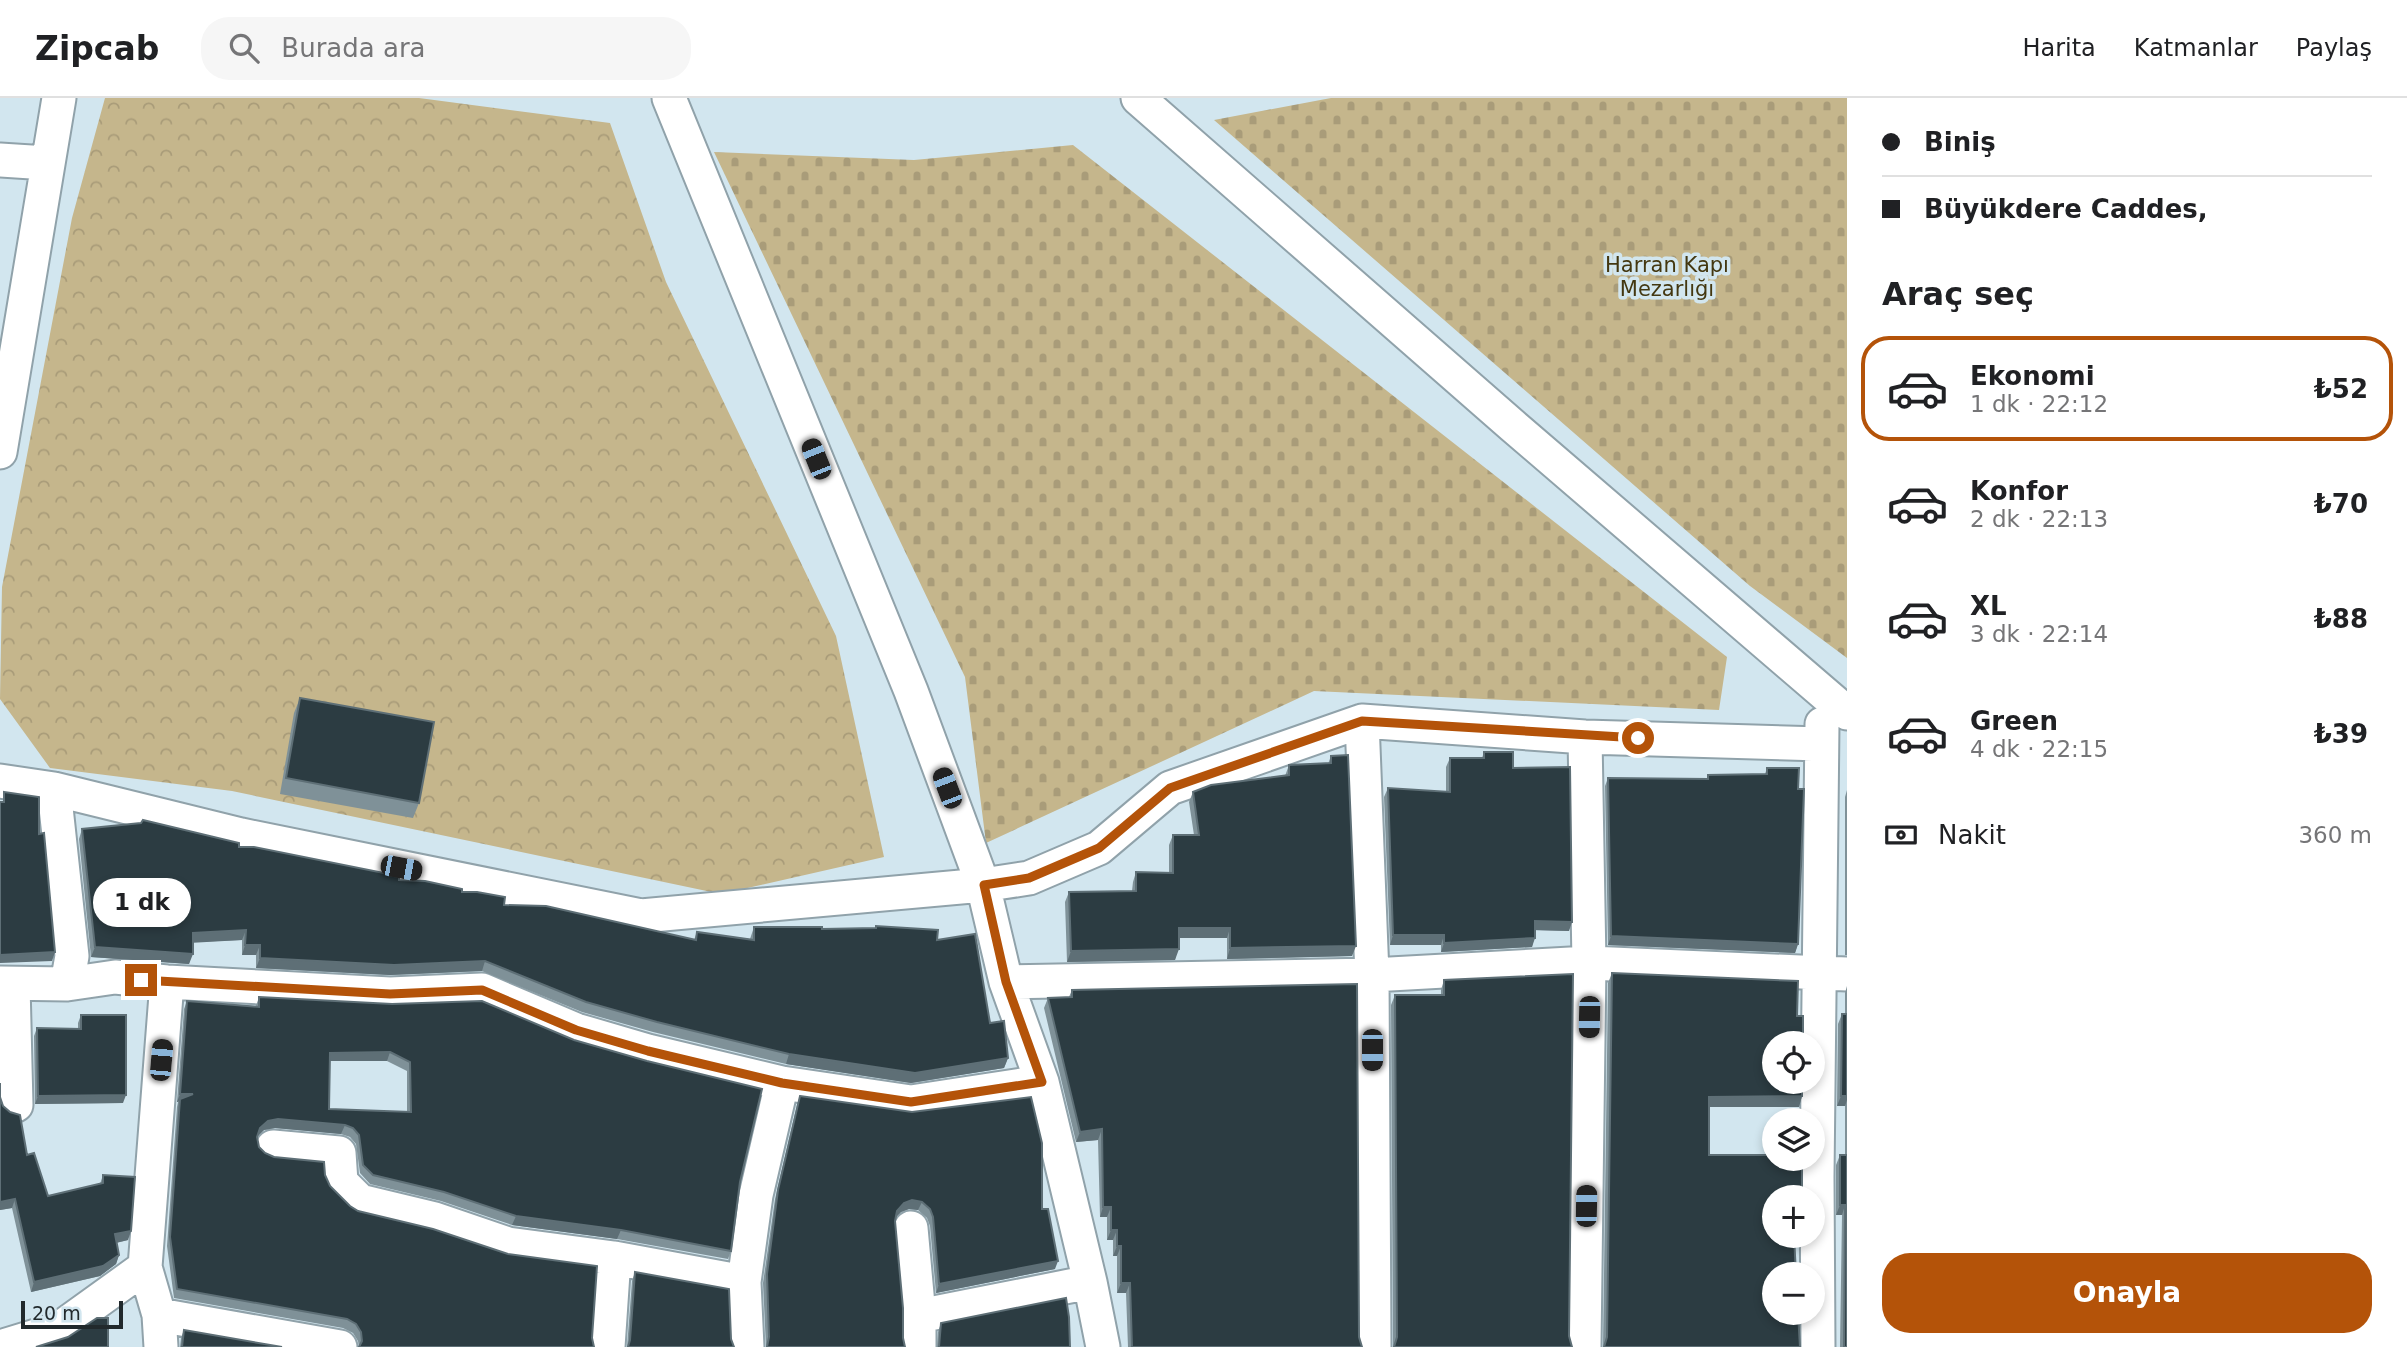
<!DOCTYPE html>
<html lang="tr">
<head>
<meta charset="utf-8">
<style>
  :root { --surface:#fff; --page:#f6f6f6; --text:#202124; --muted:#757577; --line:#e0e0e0; --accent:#b45309 }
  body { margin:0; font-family:"DejaVu Sans",sans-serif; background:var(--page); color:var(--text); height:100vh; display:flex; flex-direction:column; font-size:26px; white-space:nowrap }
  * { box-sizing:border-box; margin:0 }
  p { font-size:23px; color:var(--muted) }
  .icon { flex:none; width:38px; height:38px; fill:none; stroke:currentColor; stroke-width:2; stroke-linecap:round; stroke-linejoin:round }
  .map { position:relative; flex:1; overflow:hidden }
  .side { display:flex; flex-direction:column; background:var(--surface); width:560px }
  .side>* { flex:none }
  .hud { display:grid; align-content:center; height:154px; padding:0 35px; background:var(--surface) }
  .fabs { position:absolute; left:1762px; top:933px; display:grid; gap:14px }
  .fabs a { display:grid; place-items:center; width:63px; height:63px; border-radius:50%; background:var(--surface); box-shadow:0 4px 10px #0003; font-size:35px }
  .scale { position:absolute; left:21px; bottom:18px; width:102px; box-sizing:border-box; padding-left:7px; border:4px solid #21292c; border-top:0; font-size:19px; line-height:24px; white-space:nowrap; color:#21292c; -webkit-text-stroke:5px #d2e6ef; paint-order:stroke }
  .end { position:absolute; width:32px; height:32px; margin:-16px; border:9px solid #b45309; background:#fff; box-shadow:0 0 0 4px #fff }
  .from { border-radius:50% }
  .bubble { position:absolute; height:49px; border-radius:24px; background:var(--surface); box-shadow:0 4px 10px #0003; font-size:23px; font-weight:600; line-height:49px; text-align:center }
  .car { position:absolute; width:21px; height:42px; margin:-21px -10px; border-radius:9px; box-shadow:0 0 5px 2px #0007; background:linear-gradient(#222 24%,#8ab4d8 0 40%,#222 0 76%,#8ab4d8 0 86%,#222 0) }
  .hud b { display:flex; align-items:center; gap:24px; height:66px; font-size:26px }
  .hud b+b { border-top:2px solid var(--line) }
  .hud i { width:18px; height:18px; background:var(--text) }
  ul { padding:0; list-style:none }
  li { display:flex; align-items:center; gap:21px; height:105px; margin:0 14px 10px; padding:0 21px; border:4px solid transparent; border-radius:28px }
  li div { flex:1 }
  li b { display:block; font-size:26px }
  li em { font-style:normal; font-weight:600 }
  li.active { border-color:var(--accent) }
  li>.icon { width:63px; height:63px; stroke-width:1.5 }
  h2 { padding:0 35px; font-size:32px; line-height:84px }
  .pay { display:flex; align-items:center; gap:18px; height:77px; padding:0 35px; font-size:26px }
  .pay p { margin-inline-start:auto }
  .primary-button { display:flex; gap:14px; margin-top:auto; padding:14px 35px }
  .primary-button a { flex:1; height:80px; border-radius:28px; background:var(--accent); color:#fff; font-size:28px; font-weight:600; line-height:80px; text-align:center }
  header { display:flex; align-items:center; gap:42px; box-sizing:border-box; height:98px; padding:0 35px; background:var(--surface); border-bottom:2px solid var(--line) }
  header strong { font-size:33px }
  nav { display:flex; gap:38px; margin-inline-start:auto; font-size:24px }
  .search { width:490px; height:63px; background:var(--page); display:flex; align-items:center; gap:18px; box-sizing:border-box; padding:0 24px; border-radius:28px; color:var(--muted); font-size:26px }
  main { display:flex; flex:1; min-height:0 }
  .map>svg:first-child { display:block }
</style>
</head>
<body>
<header>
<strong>Zipcab</strong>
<div class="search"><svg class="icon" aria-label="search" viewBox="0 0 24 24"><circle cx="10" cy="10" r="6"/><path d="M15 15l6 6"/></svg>Burada ara</div>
<nav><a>Harita</a><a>Katmanlar</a><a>Paylaş</a></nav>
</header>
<main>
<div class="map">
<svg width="1847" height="1249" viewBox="0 0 1847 1249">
  <defs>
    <pattern id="forest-crowns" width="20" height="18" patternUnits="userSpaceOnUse" patternTransform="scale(1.75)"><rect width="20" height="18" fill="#c5b68c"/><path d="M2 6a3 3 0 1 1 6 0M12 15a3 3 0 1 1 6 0" fill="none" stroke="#a99c79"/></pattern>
    <pattern id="cemetery-stones" width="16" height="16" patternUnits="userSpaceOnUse" patternTransform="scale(1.75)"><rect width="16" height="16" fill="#c5b68c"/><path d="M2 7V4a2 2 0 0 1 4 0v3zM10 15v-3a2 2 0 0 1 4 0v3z" fill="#a99c79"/></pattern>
  </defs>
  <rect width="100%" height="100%" fill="#d2e6ef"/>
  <!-- forest -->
  <path fill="url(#forest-crowns)" d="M 105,0 L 419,0 L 610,25 L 666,184 L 836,538 L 884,759 L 721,796 L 232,693 L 50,670 L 0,601 L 2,489 L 72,120 Z"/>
  <!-- cemetery -->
  <path fill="url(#cemetery-stones)" d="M 1331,0 L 1847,0 L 1847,560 L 1750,488 L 1214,22 Z
    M 1073,47 L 1727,559 L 1719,612 L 1314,593 L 986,745 L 965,579 L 714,54 L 914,62 Z"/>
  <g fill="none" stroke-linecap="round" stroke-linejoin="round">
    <!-- minor casing -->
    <g stroke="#90a2aa" stroke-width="37">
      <path id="minor" d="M 669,0 L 911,593 L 983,787 L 1006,884 L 1042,984 L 1090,1184 L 1103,1249
        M 1138,0 L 1513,328 L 1847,615
        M 0,62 L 47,65
        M 0,354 L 59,0
        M 1362,623 L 1372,877 L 1374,1249
        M 0,683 L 54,691 L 241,737 L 641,818 L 983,787 L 1029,780 L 1099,750 L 1170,690 L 1362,623 L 1585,639 L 1821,646
        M 54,691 L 72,858 L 67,886
        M 1006,884 L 1372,877 L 1589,865 L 1847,876
        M 0,885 L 67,886 L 115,879 L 167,884 L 390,896 L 482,892 L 576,932 L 648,953 L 782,985 L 911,1004 L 1042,984
        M 13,886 L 16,1007
        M 273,1049 L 339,1055 L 341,1084 L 360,1103 L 435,1121 L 508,1146 L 614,1160 L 744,1184
        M 911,1130 L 919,1218 L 919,1249
        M 159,1217 L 340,1249
        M 919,1218 L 1090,1184
        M 0,1249 L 59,1231 L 145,1169
        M 161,1249 L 159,1217 L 145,1169 L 167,884
        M 608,1249 L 614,1160
        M 747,1249 L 744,1184 L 756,1097 L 782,985
        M 1584,1249 L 1589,865 L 1585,639
        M 1818,1249 L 1817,1079 L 1822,626"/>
    </g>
    <!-- minor -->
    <use href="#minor" stroke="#fff" stroke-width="33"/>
  </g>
  <!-- wall -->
  <path fill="#7f9198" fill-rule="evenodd" d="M 300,600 L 419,705 L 413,720 L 280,696 L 294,615 Z
    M 1484,654 L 1513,670 L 1569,833 L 1535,832 L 1532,849 L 1441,854 L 1441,847 L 1390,847 L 1384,699 L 1388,690 L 1446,694 L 1446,669 L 1450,660 L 1482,660 Z
    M 1331,658 L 1352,858 L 1227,861 L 1227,840 L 1179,840 L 1175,862 L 1067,864 L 1065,804 L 1069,794 L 1132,793 L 1133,784 L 1136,774 L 1169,774 L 1169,747 L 1173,737 L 1194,737 L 1189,704 L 1193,694 L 1285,678 L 1289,667 L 1328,666 Z
    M 1767,670 L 1798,846 L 1795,855 L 1608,847 L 1605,688 L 1608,680 L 1707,681 L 1708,677 L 1765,676 Z
    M 1847,692 L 1847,857 L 1845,857 L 1845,699 Z
    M 82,731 L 239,749 L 399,782 L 462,794 L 504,807 L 694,842 L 697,834 L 750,841 L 754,829 L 822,831 L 875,830 L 876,828 L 937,842 L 990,925 L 1008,960 L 1004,970 L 911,985 L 786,966 L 653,934 L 582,914 L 482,873 L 390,877 L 256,870 L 256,857 L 242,857 L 242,842 L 193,844 L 189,866 L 91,859 L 79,741 Z
    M 1612,875 L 1797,918 L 1802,998 L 1799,1009 L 1709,1009 L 1709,1057 L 1774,1099 L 1603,1249 L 1608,885 Z
    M 1444,882 L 1569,1238 L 1571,1247 L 1393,1249 L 1391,907 L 1395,897 L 1441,897 L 1441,892 Z
    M 1847,888 L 1847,1249 L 1840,1249 L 1842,1117 L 1836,1117 L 1836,1067 L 1840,1057 L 1845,1057 L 1845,1008 L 1837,1008 L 1838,926 L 1842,916 L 1845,916 L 1845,895 Z
    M 1072,892 L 1359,1239 L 1362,1249 L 1128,1249 L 1126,1195 L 1117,1195 L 1117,1158 L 1113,1158 L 1113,1142 L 1107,1142 L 1107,1119 L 1100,1119 L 1098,1042 L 1076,1044 L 1044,910 L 1048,900 L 1069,899 Z
    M 259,899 L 740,1084 L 731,1153 L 728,1161 L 617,1141 L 512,1127 L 441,1103 L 370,1086 L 360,1075 L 356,1046 L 350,1039 L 341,1036 L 275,1030 L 264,1032 L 257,1038 L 259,1049 L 265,1055 L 325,1077 L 330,1088 L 350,1108 L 592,1240 L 594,1249 L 359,1249 L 358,1243 L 353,1235 L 343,1230 L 174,1200 L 167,1148 L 177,1009 L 178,1004 L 177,1004 L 184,911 L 187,903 L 256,908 ZM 330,963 L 387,963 L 407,973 L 407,1014 L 329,1011 Z
    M 81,917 L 123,1005 L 35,1006 L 34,938 L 37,930 L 78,931 L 78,925 Z
    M 0,985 L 0,999 L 3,1008 L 48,1098 L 100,1086 L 103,1077 L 128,1142 L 116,1145 L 119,1157 L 116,1166 L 100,1178 L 31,1194 L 12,1110 L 0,1112 Z
    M 800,998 L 1042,1111 L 1055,1171 L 936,1195 L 930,1128 L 927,1120 L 918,1112 L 909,1111 L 901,1114 L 896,1119 L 895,1123 L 903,1240 L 905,1249 L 766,1249 L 763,1185 L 775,1101 L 797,1007 Z
    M 635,1174 L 731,1241 L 734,1249 L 627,1249 L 632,1183 Z
    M 941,1225 L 1070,1249 L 937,1249 L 938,1234 Z
    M 184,1232 L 282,1249 L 180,1249 L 181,1240 Z"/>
  <!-- shaded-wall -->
  <path fill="#5e6f76" d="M 1535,823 L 1572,824 L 1569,833 L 1532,832 Z
    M 1179,830 L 1230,830 L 1227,840 L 1175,840 Z
    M 246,832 L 242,842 L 189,845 L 193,835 Z
    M 1393,837 L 1444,837 L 1441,847 L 1390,847 Z
    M 1611,838 L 1798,846 L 1795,855 L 1608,847 Z
    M 1535,840 L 1532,849 L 1441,854 L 1444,845 Z
    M 245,847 L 260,847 L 256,857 L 242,857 Z
    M 1356,848 L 1352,858 L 1227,861 L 1230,850 Z
    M 95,849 L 193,856 L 189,866 L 91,859 Z
    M 1179,851 L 1175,862 L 1067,864 L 1071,853 Z
    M 55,854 L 52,863 L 0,865 L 0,857 Z
    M 260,860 L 485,863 L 482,873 L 390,877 L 256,870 Z
    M 390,954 L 387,963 L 327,963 L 330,955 Z
    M 789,956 L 1008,960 L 1004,970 L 911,985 L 786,966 Z
    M 180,996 L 193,996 L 180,1001 L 178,1004 L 177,1004 Z
    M 126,997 L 123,1005 L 35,1006 L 38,998 Z
    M 1802,998 L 1799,1009 L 1705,1009 L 1709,999 Z
    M 1841,998 L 1847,998 L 1847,1002 L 1845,1008 L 1837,1008 Z
    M 278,1021 L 345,1027 L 341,1036 L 275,1030 L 264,1032 L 257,1039 L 260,1030 L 268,1023 Z
    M 1102,1031 L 1098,1042 L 1076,1044 L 1080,1034 Z
    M 15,1101 L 12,1110 L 0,1112 L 0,1104 Z
    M 912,1102 L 922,1104 L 918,1112 L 909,1111 L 901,1114 L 894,1121 L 897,1113 L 904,1105 Z
    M 1840,1107 L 1845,1107 L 1842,1117 L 1836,1117 Z
    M 1103,1109 L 1111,1109 L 1107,1119 L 1100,1119 Z
    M 516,1118 L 621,1132 L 617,1141 L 512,1127 Z
    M 1111,1132 L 1117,1132 L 1113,1142 L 1107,1142 Z
    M 131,1133 L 128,1142 L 111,1146 L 115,1136 Z
    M 1117,1148 L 1121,1148 L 1117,1158 L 1113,1158 Z
    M 119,1157 L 116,1166 L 100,1178 L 31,1194 L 34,1184 Z
    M 1058,1163 L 1055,1171 L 936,1195 L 939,1186 Z
    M 1121,1185 L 1130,1185 L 1126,1195 L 1117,1195 Z"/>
  <!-- building -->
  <path fill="#2c3c42" stroke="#5e6f76" stroke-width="2" fill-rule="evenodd" d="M 300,600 L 434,624 L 419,705 L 286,680 Z
    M 1484,654 L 1513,654 L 1513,670 L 1570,669 L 1572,824 L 1535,823 L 1535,840 L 1444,845 L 1444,837 L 1393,837 L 1388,690 L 1450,694 L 1450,660 L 1484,660 Z
    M 1348,657 L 1356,848 L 1230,850 L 1230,830 L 1179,830 L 1179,851 L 1071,853 L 1069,794 L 1136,793 L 1136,774 L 1173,775 L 1173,737 L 1199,737 L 1193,694 L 1211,687 L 1289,677 L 1289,667 L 1331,665 L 1331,658 Z
    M 1767,670 L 1799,670 L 1798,691 L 1804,691 L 1798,846 L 1611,838 L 1608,680 L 1708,681 L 1708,677 L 1767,676 Z
    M 4,694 L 39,699 L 39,736 L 44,735 L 55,854 L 0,857 L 0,704 L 4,704 Z
    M 143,722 L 239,745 L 239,749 L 254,749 L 399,778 L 399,782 L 425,783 L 462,791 L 462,794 L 477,794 L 505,799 L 504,807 L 546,808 L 696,842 L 697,834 L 754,842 L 754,829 L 822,829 L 822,831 L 876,830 L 876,828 L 938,832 L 937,842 L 975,836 L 990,925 L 1004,923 L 1008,960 L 915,975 L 789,956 L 657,924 L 586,904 L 485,863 L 394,867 L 260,860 L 260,847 L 245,847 L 246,832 L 193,835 L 193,856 L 95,849 L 82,731 L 141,725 Z
    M 1612,875 L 1798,883 L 1797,918 L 1803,918 L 1803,945 L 1774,945 L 1774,984 L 1802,984 L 1802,998 L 1709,999 L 1709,1057 L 1774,1057 L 1774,1060 L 1802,1060 L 1802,1099 L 1774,1099 L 1774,1138 L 1794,1138 L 1796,1176 L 1774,1176 L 1774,1214 L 1798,1214 L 1800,1249 L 1604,1249 L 1607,1239 Z
    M 1573,876 L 1569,1238 L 1572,1249 L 1394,1249 L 1397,1239 L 1395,897 L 1444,897 L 1444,882 Z
    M 1357,886 L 1359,1239 L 1362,1249 L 1132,1249 L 1130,1185 L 1121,1185 L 1121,1148 L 1117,1148 L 1117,1132 L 1111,1132 L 1111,1109 L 1103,1109 L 1102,1031 L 1080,1034 L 1048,900 L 1072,899 L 1072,892 Z
    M 259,899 L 392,906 L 482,903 L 574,942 L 647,963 L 762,991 L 740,1084 L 731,1153 L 621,1132 L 516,1118 L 444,1094 L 373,1077 L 363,1067 L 359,1037 L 353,1030 L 345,1027 L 278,1021 L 268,1023 L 260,1030 L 257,1039 L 259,1049 L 265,1055 L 274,1059 L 324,1064 L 325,1077 L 330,1088 L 350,1108 L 358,1113 L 433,1131 L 508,1156 L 597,1168 L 592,1240 L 594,1249 L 359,1249 L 362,1243 L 361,1234 L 356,1226 L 347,1221 L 177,1191 L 170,1139 L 180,1001 L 193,996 L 180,996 L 187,903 L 259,909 ZM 390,954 L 410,964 L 411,1014 L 329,1011 L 330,955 Z
    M 1842,916 L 1847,916 L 1847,998 L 1841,998 Z
    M 81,917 L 126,917 L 126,997 L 38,998 L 37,930 L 81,931 Z
    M 0,985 L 0,999 L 3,1008 L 10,1014 L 20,1017 L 27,1057 L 34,1055 L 48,1098 L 103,1085 L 103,1077 L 135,1079 L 131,1133 L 115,1136 L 119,1157 L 103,1168 L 34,1184 L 15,1101 L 0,1104 Z
    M 800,998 L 912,1014 L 1031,999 L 1042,1045 L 1042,1111 L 1048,1111 L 1058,1163 L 939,1186 L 933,1119 L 930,1111 L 922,1104 L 912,1102 L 904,1105 L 897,1113 L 895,1123 L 903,1210 L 903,1240 L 905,1249 L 767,1249 L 769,1239 L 767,1176 L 778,1092 Z
    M 1840,1057 L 1847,1057 L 1847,1249 L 1844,1249 L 1845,1107 L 1840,1107 Z
    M 635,1174 L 729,1191 L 731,1241 L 734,1249 L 628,1249 L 630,1242 Z
    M 1066,1200 L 1069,1219 L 1070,1249 L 939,1249 L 941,1225 Z
    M 97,1220 L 108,1220 L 108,1249 L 36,1249 L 68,1239 Z
    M 184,1232 L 282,1249 L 182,1249 Z"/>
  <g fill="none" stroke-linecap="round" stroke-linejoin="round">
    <!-- route -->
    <path stroke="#b45309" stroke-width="9" d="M 141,882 L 390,896 L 482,892 L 576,932 L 648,953 L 782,985 L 911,1004 L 1042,984 L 1006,884 L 984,787 L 1029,780 L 1099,750 L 1170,690 L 1362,623 L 1638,640"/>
  </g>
  <g text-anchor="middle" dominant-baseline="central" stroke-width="7" stroke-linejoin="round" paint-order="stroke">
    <!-- park labels -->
    <g font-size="21" fill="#433710" stroke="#d2e6ef">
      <text x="1667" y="167">Harran Kapı<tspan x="1667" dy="24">Mezarlığı</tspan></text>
    </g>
  </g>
</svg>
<div class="fabs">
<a><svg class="icon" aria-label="locate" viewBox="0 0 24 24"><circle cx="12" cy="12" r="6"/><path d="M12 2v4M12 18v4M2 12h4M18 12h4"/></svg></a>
<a><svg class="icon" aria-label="layers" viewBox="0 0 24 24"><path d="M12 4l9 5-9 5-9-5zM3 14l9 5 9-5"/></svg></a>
<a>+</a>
<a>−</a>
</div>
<div class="scale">20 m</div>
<i class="end from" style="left:1638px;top:640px"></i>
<i class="end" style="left:141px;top:882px"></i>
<div class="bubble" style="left:93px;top:780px;width:98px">1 dk</div>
<i class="car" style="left:816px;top:361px;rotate:338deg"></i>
<i class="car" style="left:947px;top:690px;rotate:339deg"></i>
<i class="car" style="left:401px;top:770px;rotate:101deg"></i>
<i class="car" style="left:1589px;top:919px;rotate:181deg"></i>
<i class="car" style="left:1372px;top:952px;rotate:180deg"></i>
<i class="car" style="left:161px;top:962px;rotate:5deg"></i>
<i class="car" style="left:1586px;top:1108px;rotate:1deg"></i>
</div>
<section class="side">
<div class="hud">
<b><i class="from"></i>Biniş</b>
<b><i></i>Büyükdere Caddes,</b>
</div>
<h2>Araç seç</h2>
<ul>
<li class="active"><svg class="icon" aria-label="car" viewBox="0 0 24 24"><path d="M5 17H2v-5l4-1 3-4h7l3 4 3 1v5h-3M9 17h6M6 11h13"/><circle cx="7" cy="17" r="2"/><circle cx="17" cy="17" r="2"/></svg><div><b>Ekonomi</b><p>1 dk · 22:12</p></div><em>₺52</em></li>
<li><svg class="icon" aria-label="car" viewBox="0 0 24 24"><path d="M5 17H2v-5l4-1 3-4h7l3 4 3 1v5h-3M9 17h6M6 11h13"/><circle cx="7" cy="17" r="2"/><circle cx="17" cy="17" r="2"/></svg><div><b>Konfor</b><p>2 dk · 22:13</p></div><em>₺70</em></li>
<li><svg class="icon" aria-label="car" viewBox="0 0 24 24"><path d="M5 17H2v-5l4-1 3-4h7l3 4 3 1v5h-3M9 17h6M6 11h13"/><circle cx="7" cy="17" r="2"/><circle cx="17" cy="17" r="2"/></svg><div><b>XL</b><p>3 dk · 22:14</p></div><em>₺88</em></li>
<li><svg class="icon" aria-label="car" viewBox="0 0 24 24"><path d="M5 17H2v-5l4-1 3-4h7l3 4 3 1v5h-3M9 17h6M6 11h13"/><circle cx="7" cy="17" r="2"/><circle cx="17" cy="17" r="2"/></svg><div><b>Green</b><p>4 dk · 22:15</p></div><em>₺39</em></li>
</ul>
<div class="pay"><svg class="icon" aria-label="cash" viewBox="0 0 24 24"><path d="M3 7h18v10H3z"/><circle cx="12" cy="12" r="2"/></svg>Nakit<p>360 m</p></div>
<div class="primary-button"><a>Onayla</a></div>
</section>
</main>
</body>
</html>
